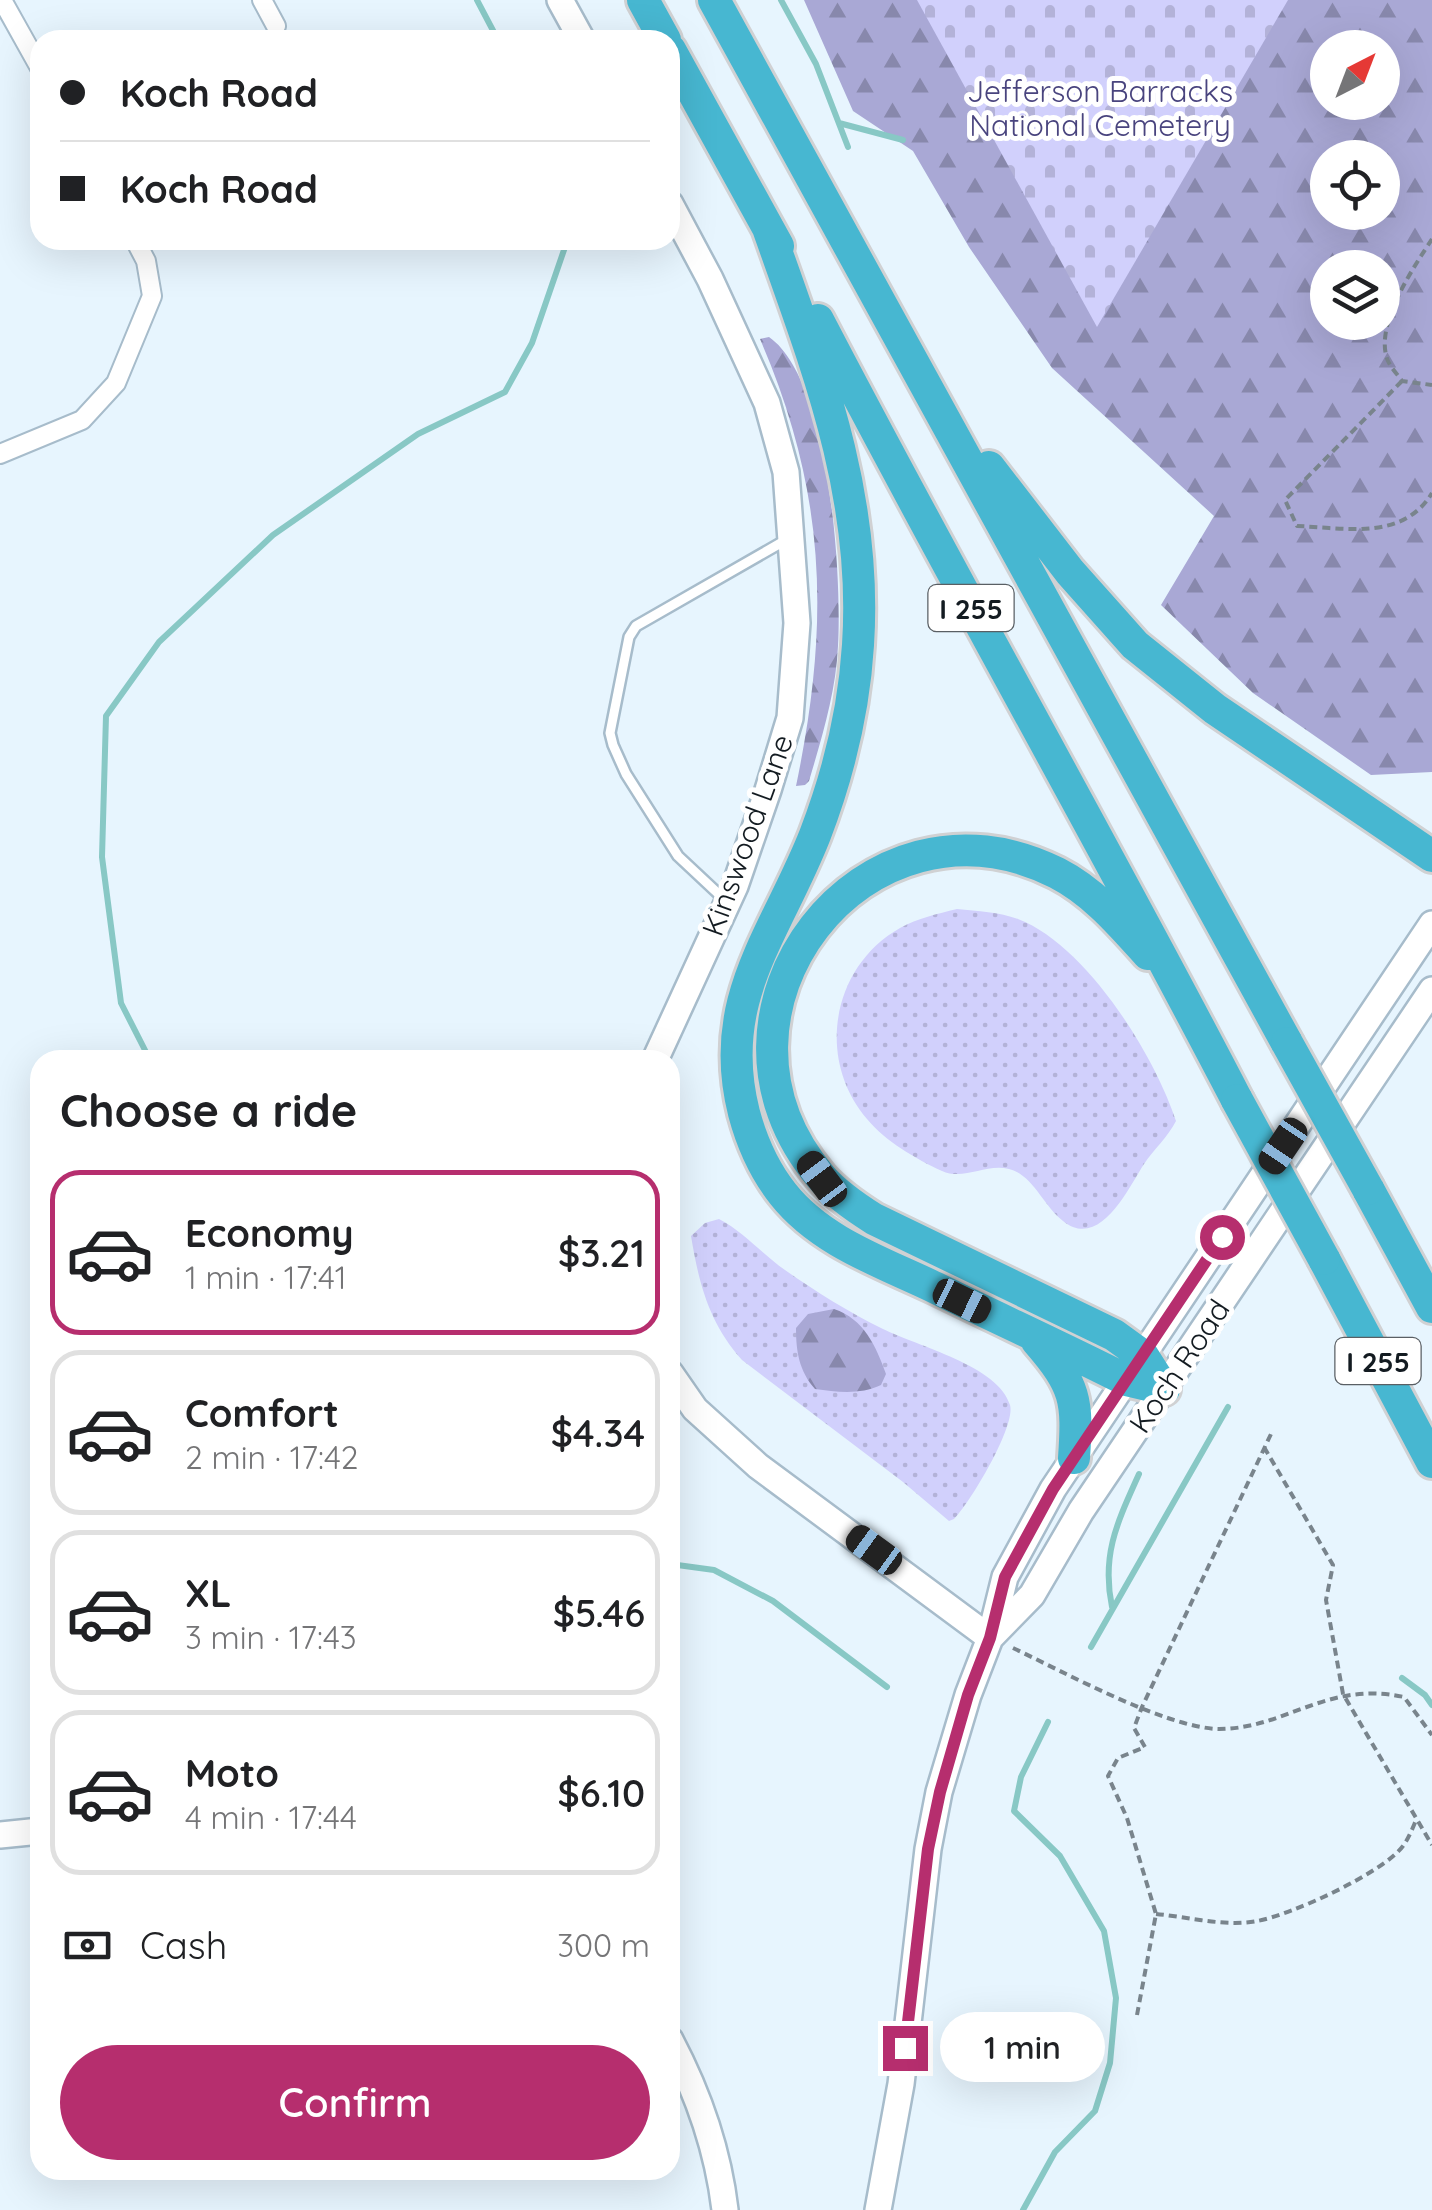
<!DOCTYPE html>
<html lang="en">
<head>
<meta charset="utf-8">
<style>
  :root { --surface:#fff; --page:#f2f2f2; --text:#202124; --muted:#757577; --line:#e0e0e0; --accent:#b62e6e }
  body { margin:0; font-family:Quicksand,sans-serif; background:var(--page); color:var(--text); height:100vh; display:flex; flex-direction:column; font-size:38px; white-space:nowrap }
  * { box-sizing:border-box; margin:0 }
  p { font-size:32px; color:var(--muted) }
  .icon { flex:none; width:55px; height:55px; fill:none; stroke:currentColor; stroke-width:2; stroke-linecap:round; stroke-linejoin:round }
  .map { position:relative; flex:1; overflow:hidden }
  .details { position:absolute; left:30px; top:1050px; width:650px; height:1130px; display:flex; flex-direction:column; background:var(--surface); border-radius:30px; box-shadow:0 10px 40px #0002 }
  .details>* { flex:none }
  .banner { position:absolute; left:30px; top:30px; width:650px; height:220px; border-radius:30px; box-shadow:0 10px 40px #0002; display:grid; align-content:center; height:220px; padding:0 30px; background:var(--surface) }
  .needle { width:65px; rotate:42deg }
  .buttons { position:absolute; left:1310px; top:30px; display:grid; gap:20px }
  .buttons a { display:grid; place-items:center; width:90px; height:90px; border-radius:50%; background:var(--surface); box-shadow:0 10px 40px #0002; font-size:50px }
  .end { position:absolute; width:45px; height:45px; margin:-22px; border:12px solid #b62e6e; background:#fff; box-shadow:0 0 0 5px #fff }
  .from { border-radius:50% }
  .bubble { position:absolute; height:70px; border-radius:35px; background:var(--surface); box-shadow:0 10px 40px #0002; font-size:32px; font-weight:600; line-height:70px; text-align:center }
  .car { position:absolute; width:30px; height:60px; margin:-30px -15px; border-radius:12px; box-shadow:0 0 8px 2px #0007; background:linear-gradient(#222 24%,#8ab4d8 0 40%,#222 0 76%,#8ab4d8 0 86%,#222 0) }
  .banner b { display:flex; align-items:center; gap:35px; height:95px; font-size:38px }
  .banner b+b { border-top:2px solid var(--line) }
  .banner i { width:25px; height:25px; background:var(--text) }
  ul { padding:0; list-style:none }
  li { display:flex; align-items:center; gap:30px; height:165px; margin:0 20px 15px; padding:0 10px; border:5px solid var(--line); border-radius:30px }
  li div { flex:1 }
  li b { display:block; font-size:38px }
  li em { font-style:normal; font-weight:600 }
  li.on { border-color:var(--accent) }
  li>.icon { width:90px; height:90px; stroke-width:1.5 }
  h2 { padding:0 30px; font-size:45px; line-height:120px }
  .pay { display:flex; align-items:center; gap:25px; height:110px; padding:0 30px; font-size:38px }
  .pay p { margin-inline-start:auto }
  .primary-button { display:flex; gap:20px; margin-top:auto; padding:20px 30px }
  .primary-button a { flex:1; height:115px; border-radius:60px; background:var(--accent); color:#fff; font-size:40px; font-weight:600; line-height:115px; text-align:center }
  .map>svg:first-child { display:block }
</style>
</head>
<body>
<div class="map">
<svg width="1432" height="2210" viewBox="0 0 1432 2210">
  <defs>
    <pattern id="grass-dots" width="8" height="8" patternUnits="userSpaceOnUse" patternTransform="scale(2.5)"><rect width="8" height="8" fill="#d1d0fc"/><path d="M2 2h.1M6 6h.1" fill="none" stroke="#b3b2d8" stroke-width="1.8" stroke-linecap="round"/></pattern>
    <pattern id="forest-firs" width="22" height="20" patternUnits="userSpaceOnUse" patternTransform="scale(2.5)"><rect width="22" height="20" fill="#a9a8d5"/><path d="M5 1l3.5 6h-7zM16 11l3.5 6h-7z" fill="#8888ac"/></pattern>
    <pattern id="cemetery-stones" width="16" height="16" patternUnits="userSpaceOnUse" patternTransform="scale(2.5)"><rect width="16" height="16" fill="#d1d0fc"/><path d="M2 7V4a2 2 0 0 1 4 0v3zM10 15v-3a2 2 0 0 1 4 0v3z" fill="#b3b2d8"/></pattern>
  </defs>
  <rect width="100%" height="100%" fill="#e7f5fe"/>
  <!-- grass -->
  <path fill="url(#grass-dots)" d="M 957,909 C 978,911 999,912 1018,919 C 1086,945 1154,1054 1176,1121 C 1168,1137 1154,1149 1144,1164 C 1129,1187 1100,1251 1063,1221 C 1044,1207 1033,1175 1009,1169 C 986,1163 964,1181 942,1171 C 916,1159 885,1141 867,1119 C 816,1060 831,967 900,928 C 918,918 937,914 957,909 Z
    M 719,1219 C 744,1232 762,1254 785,1270 C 815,1291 850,1313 883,1329 C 917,1346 999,1366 1010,1405 C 1016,1426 970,1503 954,1519 L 949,1521 L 903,1482 L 742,1360 C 709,1323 699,1284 691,1236 L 705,1223 Z"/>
  <!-- forest -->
  <path fill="url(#forest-firs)" fill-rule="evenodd" d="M 804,0 L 1432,0 L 1432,772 L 1371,775 L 1253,693 L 1161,605 L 1214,516 L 1052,368 L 969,247 L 913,151 L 853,111 ZM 1328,48 L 1382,48 L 1382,102 L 1328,102 ZM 1328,158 L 1382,158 L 1382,212 L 1328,212 ZM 1328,268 L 1382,268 L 1382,322 L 1328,322 Z
    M 769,337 C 830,379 842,576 838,646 C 836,692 822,737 809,781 L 805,785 L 796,786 C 830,623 827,494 760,339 Z
    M 834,1309 C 864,1319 876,1346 886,1374 L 881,1385 C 860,1395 837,1392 815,1389 C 799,1371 796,1351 796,1328 L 808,1314 Z"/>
  <!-- cemetery -->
  <path fill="url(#cemetery-stones)" d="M 917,0 L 1288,0 L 1097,327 Z"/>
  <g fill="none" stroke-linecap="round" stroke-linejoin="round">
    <!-- stream -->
    <path stroke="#88c8c5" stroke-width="6" d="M 477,0 L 498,40
      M 781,0 L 816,64 L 848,147
      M 839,123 L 903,140
      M 150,1060 L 121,1003 L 102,857 L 106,716 L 159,642 L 273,535 L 418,434 L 505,392 L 532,343 L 565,247 L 564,240
      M 670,1564 L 714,1570 L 773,1601 L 887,1687
      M 1112,1607 C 1101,1554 1118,1521 1139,1474
      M 1091,1647 L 1228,1407
      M 1402,1678 L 1425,1695 L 1432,1705
      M 1023,2210 L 1055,2152 L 1095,2111 L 1110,2063 L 1116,1998 L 1104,1931 L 1060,1856 L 1014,1811 L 1021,1777 L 1048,1722"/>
    <!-- lane casing -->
    <g stroke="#a7bccb" stroke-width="14">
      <path id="lane" d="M 725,900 L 678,856 L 626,774 L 613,745 L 610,733 L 629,637 L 636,626 L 786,540"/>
    </g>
    <!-- street casing -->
    <g stroke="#a7bccb" stroke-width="22">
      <path id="street" d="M 2,0 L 40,68
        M 262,0 L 276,26
        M 0,454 L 82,420 L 116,383 L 152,296 L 146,261 L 135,240"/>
    </g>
    <!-- secondary casing -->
    <g stroke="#a7bccb" stroke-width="30">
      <path id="secondary" d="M 560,0 L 582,40
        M 655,1060 L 735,886 L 768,790 L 790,718 L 797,623 L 786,472 L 767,403 L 710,279 L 670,204
        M 670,1373 L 695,1409 L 758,1466 L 990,1638
        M 990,1638 L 1032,1595 L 1081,1511 L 1432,990
        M 0,1835 L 40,1831
        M 670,2040 C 698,2093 718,2150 725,2210
        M 878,2210 L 901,2084 L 928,1849 L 939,1792 L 968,1695 L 990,1638 L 1005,1577 L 1053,1489 L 1432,924"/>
    </g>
    <!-- highway casing -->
    <g stroke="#d0d1d3" stroke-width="38">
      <path id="highway" d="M 643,0 L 665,40
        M 714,0 L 1287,1043
        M 670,50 L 778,246
        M 768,228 C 817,367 868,495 858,645 C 854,710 838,775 815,835 C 776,934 715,999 744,1113 C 752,1143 764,1170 783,1194 C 821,1242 882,1262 936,1288 C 999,1319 1063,1348 1126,1380 L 1164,1389
        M 818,320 C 954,582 1101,838 1237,1100
        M 989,467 L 1070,572 L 1135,645 L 1215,709 L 1432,856
        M 1148,954 C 1121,924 1094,892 1057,873 C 864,776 682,1013 821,1177 C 836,1194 855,1207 874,1219 L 1114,1335 L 1143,1356 L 1164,1389
        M 1368,1189 L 1432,1307
        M 1324,1259 L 1432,1462
        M 1037,1341 C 1076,1386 1078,1400 1074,1458"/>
    </g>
    <!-- path -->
    <path stroke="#79848c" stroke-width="4" stroke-dasharray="8 5" stroke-linecap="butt" d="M 1432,239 C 1414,267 1373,326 1388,361 C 1391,368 1398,375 1402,381 L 1432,385
      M 1402,381 L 1285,500 L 1297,526 C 1346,528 1403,541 1432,493
      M 1264,1447 L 1333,1565 L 1326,1600 L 1343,1694 L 1432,1845
      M 1013,1648 C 1064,1672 1166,1728 1219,1729 C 1285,1729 1328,1680 1404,1697 L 1432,1735
      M 1156,1914 C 1188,1917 1225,1927 1257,1921 C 1291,1915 1383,1873 1403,1846 C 1409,1838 1413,1827 1417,1818
      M 1137,2015 L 1156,1914 L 1127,1818 L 1108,1776 L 1118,1758 L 1145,1747 L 1134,1728 L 1142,1707 L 1271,1434"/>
    <!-- lane -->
    <use href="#lane" stroke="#fff" stroke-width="9"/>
    <!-- street -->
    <use href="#street" stroke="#fff" stroke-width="18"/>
    <!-- secondary -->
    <use href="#secondary" stroke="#fff" stroke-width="25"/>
    <!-- highway -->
    <use href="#highway" stroke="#47b7d1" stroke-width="32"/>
    <!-- highway-bridge casing -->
    <g stroke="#d0d1d3" stroke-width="38" stroke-linecap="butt">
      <path id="highway-bridge" d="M 1287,1043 L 1368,1189
        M 1237,1100 L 1324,1259"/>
    </g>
    <!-- highway-bridge -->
    <use href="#highway-bridge" stroke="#47b7d1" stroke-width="32"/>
  </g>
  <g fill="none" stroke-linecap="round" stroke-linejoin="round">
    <!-- route -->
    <path stroke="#b62e6e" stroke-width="12" d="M 905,2048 L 928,1849 L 940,1792 L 968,1695 L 990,1638 L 1005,1577 L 1053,1489 L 1222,1237"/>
  </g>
  <g text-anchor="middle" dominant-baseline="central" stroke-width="10" stroke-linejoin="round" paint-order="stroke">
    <!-- shield labels -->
    <g fill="#fff" stroke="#5a5f64" stroke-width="2.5">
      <rect x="928.5" y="585" width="85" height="46" rx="8"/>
      <rect x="1335.5" y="1338" width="85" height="46" rx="8"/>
    </g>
    <g font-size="28" font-weight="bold" fill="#131b21">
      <text x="971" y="608">I 255</text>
      <text x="1378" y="1361">I 255</text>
    </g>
    <!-- park labels -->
    <g font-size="30" fill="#49447e" stroke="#fff">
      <text x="1100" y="91">Jefferson Barracks<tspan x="1100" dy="34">National Cemetery</tspan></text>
    </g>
    <!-- street labels -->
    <g font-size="30" fill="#131b21" stroke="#fff">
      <text transform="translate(747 835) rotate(-70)">Kinswood Lane</text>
      <text transform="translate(1179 1366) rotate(-56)">Koch Road</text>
    </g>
  </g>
</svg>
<div class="buttons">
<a><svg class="needle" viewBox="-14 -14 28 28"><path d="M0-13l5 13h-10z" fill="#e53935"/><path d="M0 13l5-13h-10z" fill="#757577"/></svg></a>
<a><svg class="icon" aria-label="locate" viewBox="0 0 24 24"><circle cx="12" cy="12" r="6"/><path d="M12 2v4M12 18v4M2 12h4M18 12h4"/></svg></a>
<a><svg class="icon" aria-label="layers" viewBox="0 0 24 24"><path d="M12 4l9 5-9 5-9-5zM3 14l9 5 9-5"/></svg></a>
</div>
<i class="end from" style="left:1222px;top:1237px"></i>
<i class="end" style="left:905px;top:2048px"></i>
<div class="bubble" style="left:940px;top:2012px;width:165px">1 min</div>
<i class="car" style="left:1283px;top:1146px;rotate:214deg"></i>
<i class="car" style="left:822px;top:1179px;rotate:323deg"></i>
<i class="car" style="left:962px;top:1301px;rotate:116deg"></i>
<i class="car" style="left:874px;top:1550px;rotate:306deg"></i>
<div class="banner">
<b><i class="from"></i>Koch Road</b>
<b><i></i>Koch Road</b>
</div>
<section class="details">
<h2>Choose a ride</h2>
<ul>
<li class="on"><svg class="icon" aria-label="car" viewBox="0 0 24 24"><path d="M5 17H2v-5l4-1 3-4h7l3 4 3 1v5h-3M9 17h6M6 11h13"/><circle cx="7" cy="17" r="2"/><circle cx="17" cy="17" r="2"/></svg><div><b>Economy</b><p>1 min · 17:41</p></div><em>$3.21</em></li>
<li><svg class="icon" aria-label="car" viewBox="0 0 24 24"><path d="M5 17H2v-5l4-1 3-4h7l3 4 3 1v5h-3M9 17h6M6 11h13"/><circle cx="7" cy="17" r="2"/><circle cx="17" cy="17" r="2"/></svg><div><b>Comfort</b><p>2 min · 17:42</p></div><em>$4.34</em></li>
<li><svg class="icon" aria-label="car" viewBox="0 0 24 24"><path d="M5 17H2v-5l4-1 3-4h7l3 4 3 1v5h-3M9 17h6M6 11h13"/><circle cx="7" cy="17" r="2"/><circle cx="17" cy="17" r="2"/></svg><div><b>XL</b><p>3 min · 17:43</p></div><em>$5.46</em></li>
<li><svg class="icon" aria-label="car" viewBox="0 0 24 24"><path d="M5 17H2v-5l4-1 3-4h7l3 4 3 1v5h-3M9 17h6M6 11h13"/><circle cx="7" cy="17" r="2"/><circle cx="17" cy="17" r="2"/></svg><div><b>Moto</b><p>4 min · 17:44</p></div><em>$6.10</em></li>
</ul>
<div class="pay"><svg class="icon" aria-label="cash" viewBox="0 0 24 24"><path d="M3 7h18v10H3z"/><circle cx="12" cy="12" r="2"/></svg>Cash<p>300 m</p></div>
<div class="primary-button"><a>Confirm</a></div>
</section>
</div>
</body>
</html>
